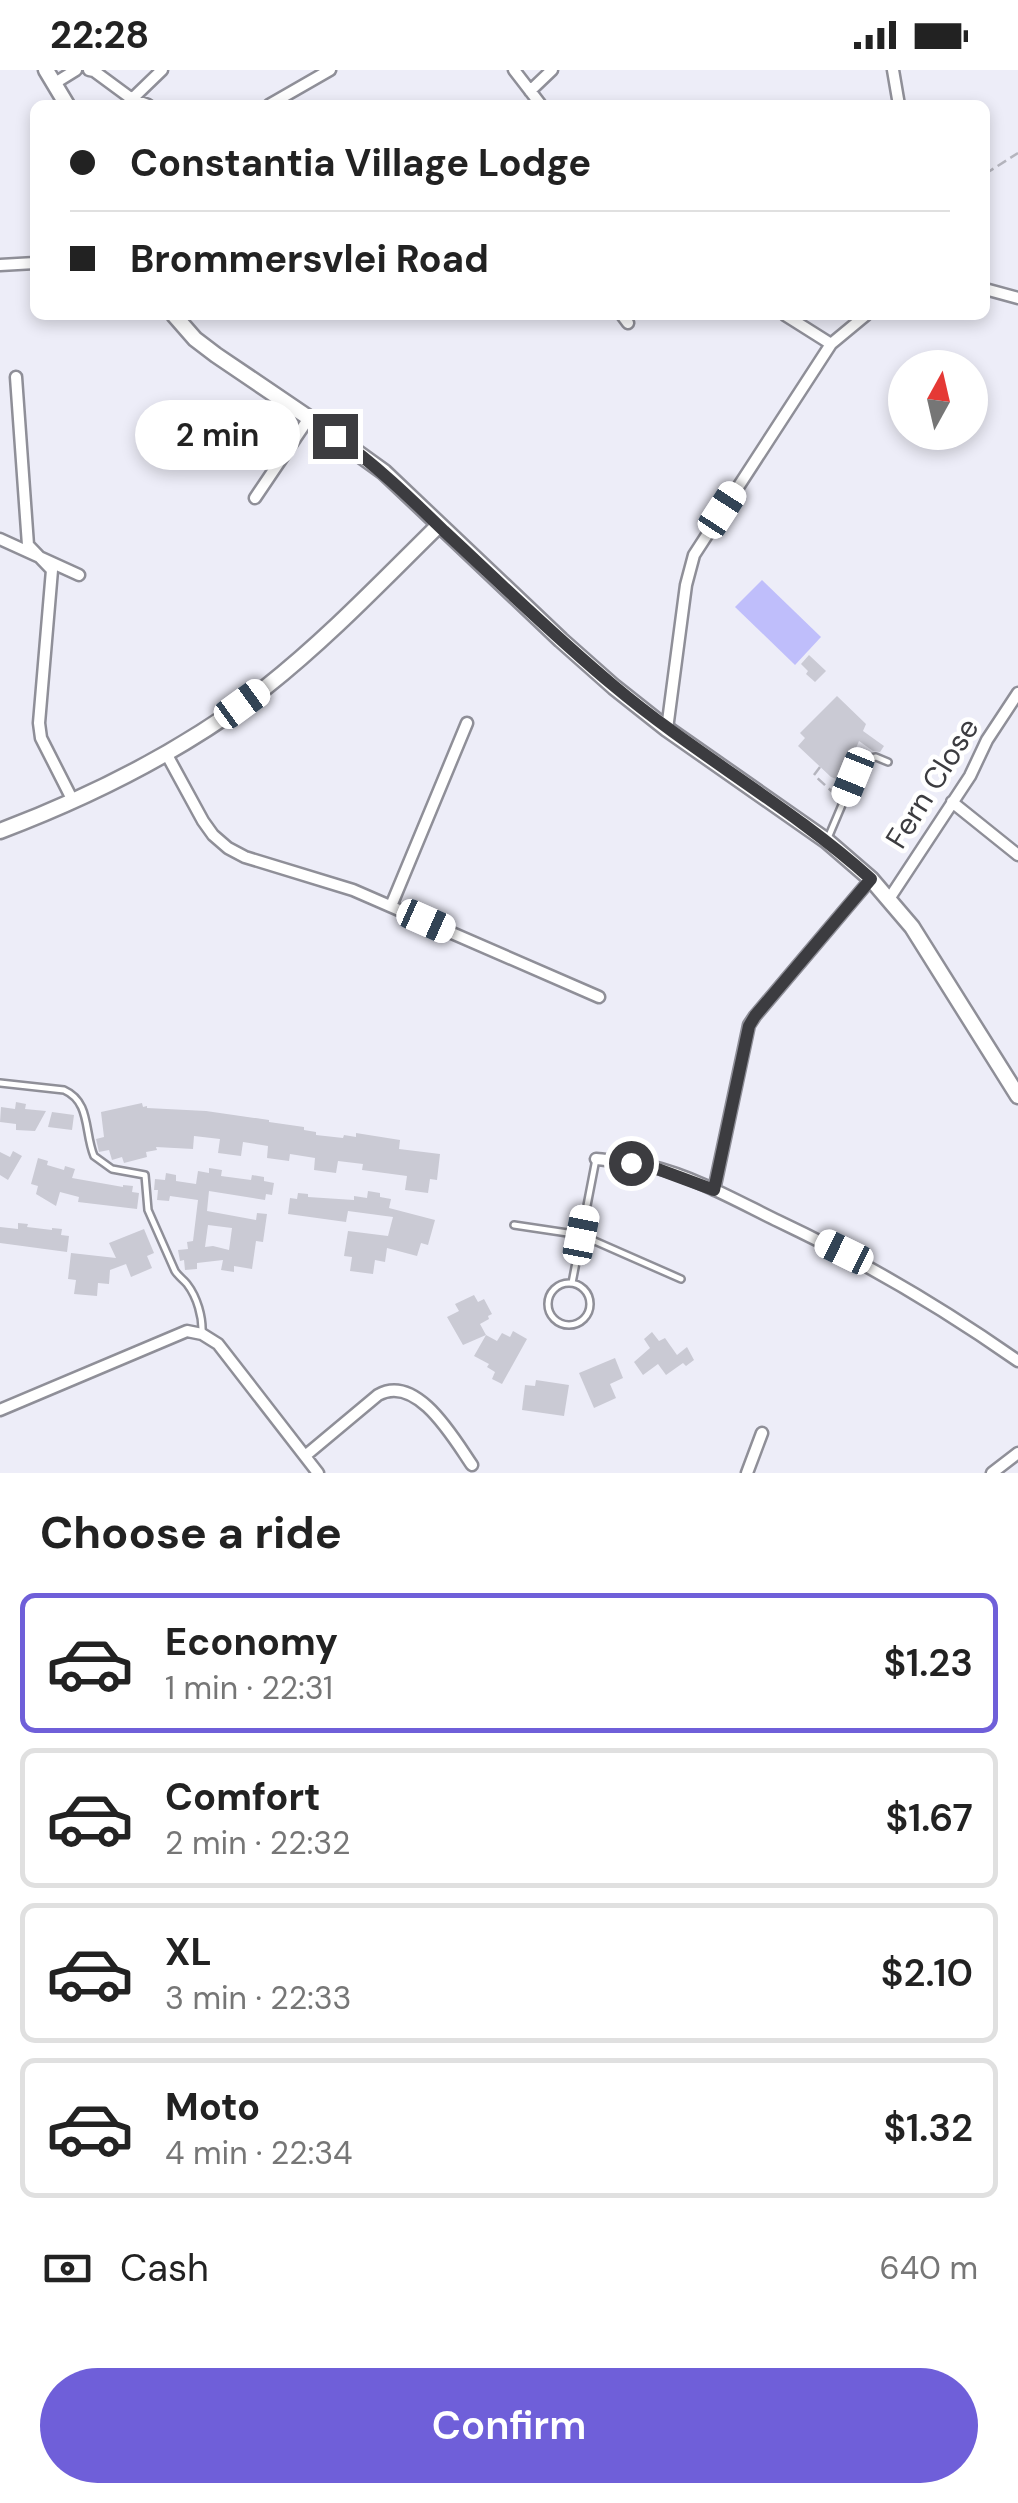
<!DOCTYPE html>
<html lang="en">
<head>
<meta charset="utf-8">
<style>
  :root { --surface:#fff; --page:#f2f2f2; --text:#222; --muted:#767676; --line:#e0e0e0; --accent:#6f5fd9 }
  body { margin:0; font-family:"DM Sans",sans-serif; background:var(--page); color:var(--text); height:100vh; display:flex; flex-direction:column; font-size:38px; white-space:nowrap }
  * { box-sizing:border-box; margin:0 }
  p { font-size:32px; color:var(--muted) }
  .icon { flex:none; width:55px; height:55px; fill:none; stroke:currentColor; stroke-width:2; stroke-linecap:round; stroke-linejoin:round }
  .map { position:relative; height:1403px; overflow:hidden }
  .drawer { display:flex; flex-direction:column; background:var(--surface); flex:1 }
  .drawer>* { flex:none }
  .guide { position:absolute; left:30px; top:30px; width:960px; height:220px; border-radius:15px; box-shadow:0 5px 15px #0003; display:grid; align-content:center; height:220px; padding:0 40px; background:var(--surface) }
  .needle { width:65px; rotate:8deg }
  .controls { position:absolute; left:888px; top:280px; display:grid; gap:20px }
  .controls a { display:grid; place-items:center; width:100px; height:100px; border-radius:50%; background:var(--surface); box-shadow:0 5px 15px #0003; font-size:50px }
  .end { position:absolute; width:45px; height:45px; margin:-22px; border:12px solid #3c3c40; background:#fff; box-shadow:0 0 0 5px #fff }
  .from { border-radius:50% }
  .bubble { position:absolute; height:70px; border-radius:35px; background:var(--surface); box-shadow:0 5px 15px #0003; font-size:32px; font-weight:600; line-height:70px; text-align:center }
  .car { position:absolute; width:30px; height:60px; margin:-30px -15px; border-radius:12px; box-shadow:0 0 8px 2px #0007; background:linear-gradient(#fff 24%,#345 0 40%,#fff 0 76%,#345 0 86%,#fff 0) }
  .guide b { display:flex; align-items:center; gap:35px; height:95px; font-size:38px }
  .guide b+b { border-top:2px solid var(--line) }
  .guide i { width:25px; height:25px; background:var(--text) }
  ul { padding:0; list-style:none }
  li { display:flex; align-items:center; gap:30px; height:140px; margin:0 20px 15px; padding:0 20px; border:5px solid var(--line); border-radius:15px }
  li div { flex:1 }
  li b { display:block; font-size:38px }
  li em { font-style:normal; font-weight:600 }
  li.current { border-color:var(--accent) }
  li>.icon { width:90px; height:90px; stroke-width:1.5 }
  h2 { padding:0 40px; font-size:45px; line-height:120px }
  .pay { display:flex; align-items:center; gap:25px; height:110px; padding:0 40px; font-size:38px }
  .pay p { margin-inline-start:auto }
  .action { display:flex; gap:20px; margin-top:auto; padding:20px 40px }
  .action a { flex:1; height:115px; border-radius:60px; background:var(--accent); color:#fff; font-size:40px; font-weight:600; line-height:115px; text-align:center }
  .status { display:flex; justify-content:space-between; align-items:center; height:70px; padding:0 50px; background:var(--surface); direction:ltr }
  .status svg { height:28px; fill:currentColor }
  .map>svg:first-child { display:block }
</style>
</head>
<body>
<div class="status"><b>22:28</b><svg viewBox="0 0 49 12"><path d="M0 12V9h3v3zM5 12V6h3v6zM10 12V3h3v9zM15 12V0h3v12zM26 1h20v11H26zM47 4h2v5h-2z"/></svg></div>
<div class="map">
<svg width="1018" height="1403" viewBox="0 0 1018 1403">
  <rect width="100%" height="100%" fill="#ededf8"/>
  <!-- green -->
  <path fill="#bfbefb" d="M 762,510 L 821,567 L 795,595 L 735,537 Z"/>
  <!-- building -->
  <path fill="#cacad4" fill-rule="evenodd" d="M 809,585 L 826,601 L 815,612 L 806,604 L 808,601 L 801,594 Z
    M 837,626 L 866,654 L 863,661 L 884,676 L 880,682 L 873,681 L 859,671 L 842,711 L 831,707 L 798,676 L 805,668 L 800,663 Z
    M 16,1032 L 26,1034 L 25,1039 L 46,1041 L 35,1061 L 16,1060 L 16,1054 L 0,1052 L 1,1037 L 15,1039 Z
    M 142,1033 L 143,1037 L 147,1036 L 147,1038 L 206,1041 L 269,1050 L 269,1052 L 304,1057 L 304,1060 L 316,1062 L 316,1065 L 343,1068 L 344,1065 L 356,1067 L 356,1063 L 400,1070 L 399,1079 L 440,1084 L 437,1110 L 430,1109 L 428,1123 L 405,1120 L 407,1106 L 362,1100 L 363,1094 L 338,1091 L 336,1103 L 314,1100 L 315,1088 L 290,1084 L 289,1091 L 267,1088 L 268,1076 L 243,1072 L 241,1086 L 218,1083 L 220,1069 L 194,1066 L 193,1079 L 156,1077 L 157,1080 L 146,1082 L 147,1087 L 124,1093 L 122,1087 L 112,1090 L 109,1080 L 99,1082 L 96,1069 L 104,1067 L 101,1042 Z
    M 52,1042 L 74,1045 L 72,1060 L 48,1057 Z
    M 13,1081 L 22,1086 L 8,1110 L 0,1105 L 0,1082 L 10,1087 Z
    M 38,1088 L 48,1091 L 47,1095 L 64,1100 L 65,1096 L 75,1099 L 72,1108 L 123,1117 L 123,1115 L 133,1116 L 132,1122 L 139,1123 L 137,1139 L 78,1132 L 79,1127 L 60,1122 L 56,1136 L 36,1124 L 38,1116 L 31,1114 Z
    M 209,1098 L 222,1100 L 221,1106 L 251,1110 L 252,1105 L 264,1107 L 264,1111 L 274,1113 L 272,1125 L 266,1124 L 265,1130 L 209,1121 L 207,1141 L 256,1150 L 257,1143 L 267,1144 L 263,1172 L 256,1171 L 252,1199 L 234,1196 L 234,1202 L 221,1200 L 223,1190 L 197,1193 L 197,1199 L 185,1200 L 184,1190 L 180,1191 L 178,1180 L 188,1179 L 187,1172 L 193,1171 L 198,1130 L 170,1126 L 169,1131 L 157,1130 L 158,1120 L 154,1120 L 155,1109 L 165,1110 L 166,1103 L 176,1105 L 176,1111 L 196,1114 L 198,1101 L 209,1103 ZM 208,1155 L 232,1158 L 229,1180 L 213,1176 L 205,1177 Z
    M 368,1121 L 380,1123 L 380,1127 L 391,1129 L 389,1138 L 435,1150 L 428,1175 L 421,1173 L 417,1186 L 387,1178 L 385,1192 L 375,1190 L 373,1204 L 350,1201 L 352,1187 L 344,1186 L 348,1161 L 388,1166 L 393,1147 L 348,1141 L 346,1152 L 288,1144 L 290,1128 L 297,1129 L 298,1123 L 308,1124 L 308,1127 L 354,1130 L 354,1126 L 367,1128 Z
    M 18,1153 L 28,1154 L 27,1157 L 52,1160 L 52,1158 L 62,1159 L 61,1165 L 69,1166 L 67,1182 L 0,1173 L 0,1157 L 18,1159 Z
    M 144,1159 L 154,1183 L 147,1186 L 152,1198 L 131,1207 L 126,1194 L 110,1200 L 109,1214 L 98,1213 L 97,1226 L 74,1224 L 76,1210 L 68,1209 L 71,1183 L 116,1188 L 109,1173 Z
    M 474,1225 L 478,1232 L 484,1229 L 492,1244 L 488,1246 L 489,1249 L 480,1254 L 486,1265 L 463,1275 L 447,1247 L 459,1241 L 455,1234 Z
    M 513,1261 L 527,1269 L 502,1314 L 492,1309 L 495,1302 L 487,1297 L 489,1294 L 474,1286 L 486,1265 L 497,1271 L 502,1263 L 510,1267 Z
    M 652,1262 L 659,1271 L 665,1268 L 677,1285 L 687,1277 L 694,1290 L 686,1296 L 683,1293 L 666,1305 L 658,1294 L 643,1305 L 634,1292 L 650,1278 L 644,1269 Z
    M 615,1288 L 623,1308 L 610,1314 L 616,1328 L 594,1338 L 579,1303 Z
    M 536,1310 L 569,1315 L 564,1346 L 522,1340 L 525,1315 L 535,1316 Z"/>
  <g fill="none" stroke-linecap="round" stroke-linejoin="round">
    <!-- lane casing -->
    <g stroke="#8f8f98" stroke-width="10">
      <path id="lane" d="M 828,768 L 861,690 L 876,687 L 888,692
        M 0,1013 L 64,1020 C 91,1032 84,1062 94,1086 L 112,1099 L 145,1105 L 148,1140 L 175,1201 C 178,1206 183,1209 187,1214 C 197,1227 203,1247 202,1264
        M 514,1155 L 581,1165 L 681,1209
        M 572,1213 L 596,1089
        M548 1234a21 21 0 1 1 42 0a21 21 0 1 1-42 0Z"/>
    </g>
    <!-- street casing -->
    <g stroke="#8f8f98" stroke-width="15">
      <path id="street" d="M 89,0 L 94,1 L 132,29 L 148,35
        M 514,0 L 541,35
        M 893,0 L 899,35
        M 55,13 L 76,0
        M 530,21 L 552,0
        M 132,29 L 162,0
        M 269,35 L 330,0
        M 0,195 L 35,193
        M 985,219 L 1018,228
        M 622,245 L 628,253
        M 785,245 L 831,274
        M 16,307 L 28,475 L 52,500 L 39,653 L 41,668 L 73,731
        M 255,428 L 309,348
        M 0,469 L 79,505
        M 667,659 L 686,515 L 694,485 L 831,274 L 866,245
        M 167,685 L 203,751 L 213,765 L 228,778 L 245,787 L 353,820 L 599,927
        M 952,732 L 1018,785
        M 889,829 L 970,706 L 987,670 L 1018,623
        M 391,836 L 467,653
        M 596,1089 C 614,1091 633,1092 650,1096 C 695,1107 737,1131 778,1151 C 863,1191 941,1237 1018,1291
        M 714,1120 L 749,955 L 755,946 L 871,809
        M 0,1340 L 187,1261 L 202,1264 L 218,1274 L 318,1403
        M 305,1386 L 378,1325 C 417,1303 454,1369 472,1395
        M 747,1403 L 762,1363
        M 992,1403 L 1018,1383"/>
    </g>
    <!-- secondary casing -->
    <g stroke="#8f8f98" stroke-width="19">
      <path id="secondary" d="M 46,0 L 67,35
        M 174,245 L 195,269 L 216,285 L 309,348 L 384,402 L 561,570 L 614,617 L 667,659 L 827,771 L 871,809 L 912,857 L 1018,1026
        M 0,761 C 95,725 186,679 266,617 C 328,568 383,510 439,455"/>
    </g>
    <!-- path -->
    <path stroke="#b5b5be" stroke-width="2.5" stroke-dasharray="10 5" stroke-linecap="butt" d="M 985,104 L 1018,83
      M 820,697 L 814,705 L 838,727"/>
    <!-- lane -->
    <use href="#lane" stroke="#fff" stroke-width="5"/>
    <!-- street -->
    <use href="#street" stroke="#fff" stroke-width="10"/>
    <!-- secondary -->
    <use href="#secondary" stroke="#fff" stroke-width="14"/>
  </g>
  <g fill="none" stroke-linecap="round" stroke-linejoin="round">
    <!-- route -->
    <path stroke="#3c3c40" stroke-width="12" d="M 335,366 C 375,394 409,427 444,461 C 500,513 555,567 614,616 C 696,685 791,737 871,809 L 755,946 L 749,956 L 714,1120 L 652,1097 L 631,1093"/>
  </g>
  <g text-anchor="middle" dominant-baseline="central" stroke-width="9" stroke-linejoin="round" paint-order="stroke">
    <!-- street labels -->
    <g font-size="30" fill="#3c3c40" stroke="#fff">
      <text transform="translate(932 713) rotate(-58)">Fern Close</text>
    </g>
  </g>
</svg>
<div class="controls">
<a><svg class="needle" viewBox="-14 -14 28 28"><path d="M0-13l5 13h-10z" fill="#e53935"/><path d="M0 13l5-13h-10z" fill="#767676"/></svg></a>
</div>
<i class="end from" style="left:631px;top:1093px"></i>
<i class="end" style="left:335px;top:366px"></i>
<div class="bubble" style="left:135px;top:330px;width:165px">2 min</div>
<i class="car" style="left:722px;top:440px;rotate:33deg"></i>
<i class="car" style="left:242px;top:634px;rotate:54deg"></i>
<i class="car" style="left:853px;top:707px;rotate:202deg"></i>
<i class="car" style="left:426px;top:851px;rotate:114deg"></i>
<i class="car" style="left:581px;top:1165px;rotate:11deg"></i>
<i class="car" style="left:844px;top:1182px;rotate:296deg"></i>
<div class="guide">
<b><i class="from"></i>Constantia Village Lodge</b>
<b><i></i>Brommersvlei Road</b>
</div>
</div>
<section class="drawer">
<h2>Choose a ride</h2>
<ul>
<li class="current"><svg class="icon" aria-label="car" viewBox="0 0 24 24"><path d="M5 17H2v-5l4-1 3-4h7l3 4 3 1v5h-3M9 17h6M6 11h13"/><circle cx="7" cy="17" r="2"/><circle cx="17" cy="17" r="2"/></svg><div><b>Economy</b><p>1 min · 22:31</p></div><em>$1.23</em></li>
<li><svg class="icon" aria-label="car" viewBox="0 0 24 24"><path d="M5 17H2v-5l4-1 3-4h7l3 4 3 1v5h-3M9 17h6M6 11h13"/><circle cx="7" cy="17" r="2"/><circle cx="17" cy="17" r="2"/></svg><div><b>Comfort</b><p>2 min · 22:32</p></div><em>$1.67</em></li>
<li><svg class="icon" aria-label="car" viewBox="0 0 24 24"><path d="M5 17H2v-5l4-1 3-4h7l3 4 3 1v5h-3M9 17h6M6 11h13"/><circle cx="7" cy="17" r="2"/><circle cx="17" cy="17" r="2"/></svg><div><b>XL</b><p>3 min · 22:33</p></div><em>$2.10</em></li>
<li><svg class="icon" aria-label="car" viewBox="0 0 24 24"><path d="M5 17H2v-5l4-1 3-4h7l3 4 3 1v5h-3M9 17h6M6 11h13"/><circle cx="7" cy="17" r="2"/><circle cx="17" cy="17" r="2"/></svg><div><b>Moto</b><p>4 min · 22:34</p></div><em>$1.32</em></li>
</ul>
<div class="pay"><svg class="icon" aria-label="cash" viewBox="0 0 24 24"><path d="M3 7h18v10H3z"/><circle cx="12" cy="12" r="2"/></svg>Cash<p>640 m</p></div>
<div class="action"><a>Confirm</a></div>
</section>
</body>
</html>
